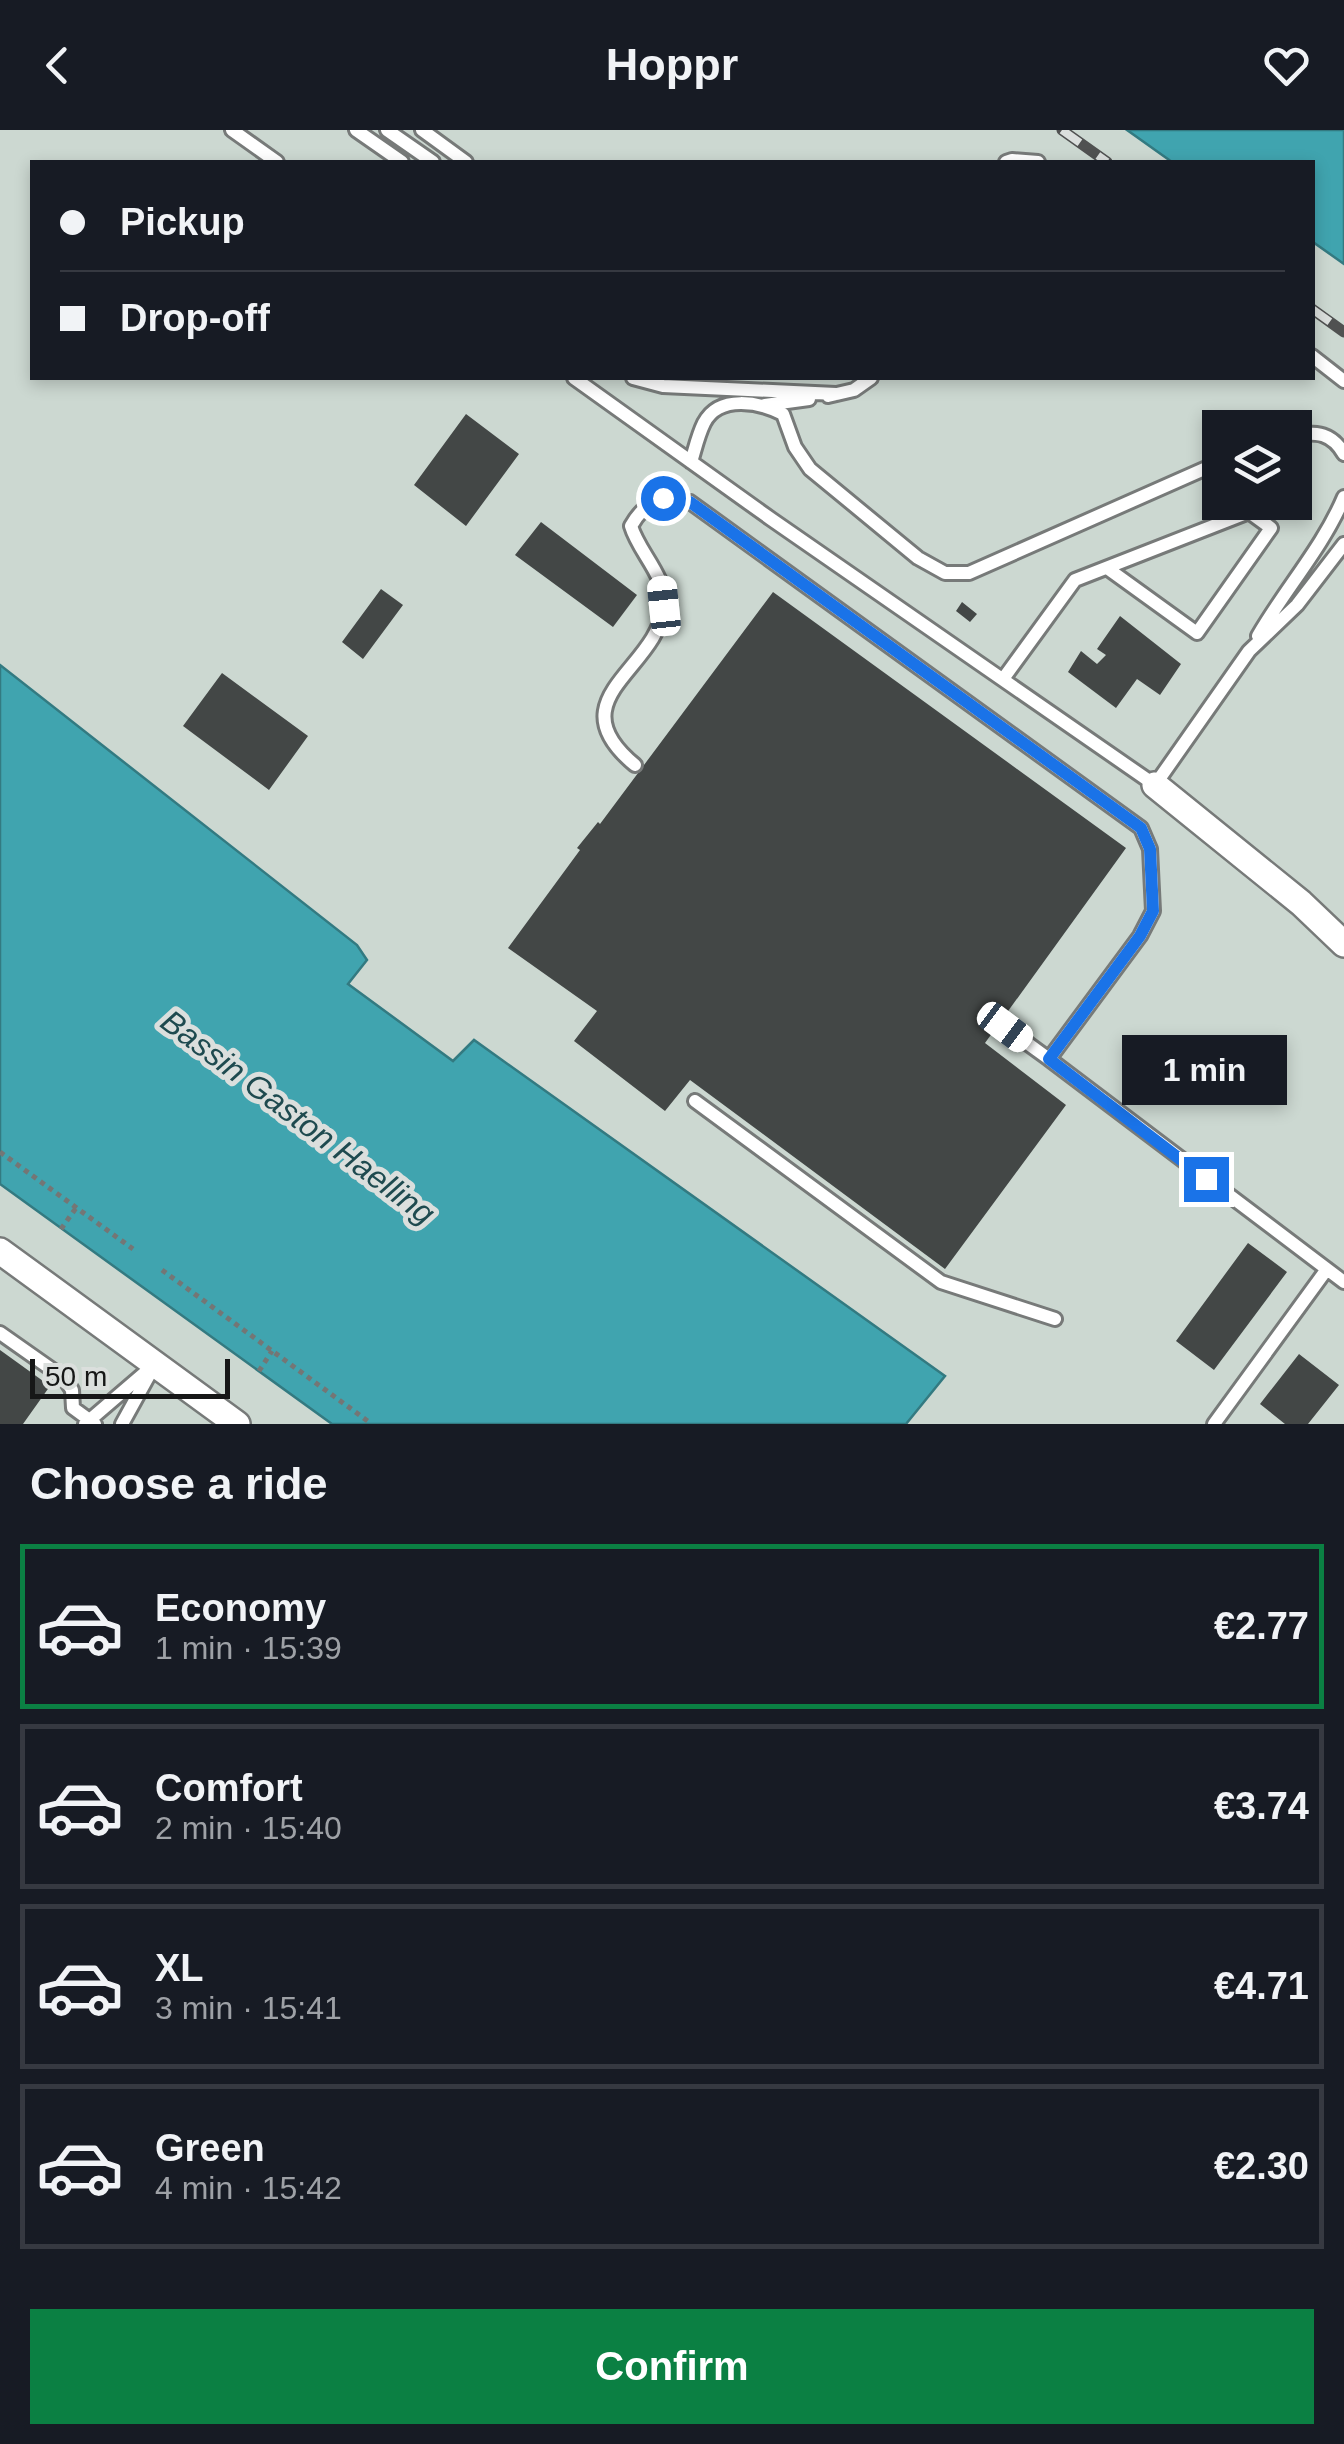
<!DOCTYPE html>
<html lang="en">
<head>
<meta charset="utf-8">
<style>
  :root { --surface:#171b24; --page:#20242c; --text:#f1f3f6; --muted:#9ea1a6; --line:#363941; --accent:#0b8043 }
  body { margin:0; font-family:Helvetica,sans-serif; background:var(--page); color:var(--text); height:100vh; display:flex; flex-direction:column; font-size:38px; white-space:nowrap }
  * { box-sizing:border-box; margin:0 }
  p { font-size:32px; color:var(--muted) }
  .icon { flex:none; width:55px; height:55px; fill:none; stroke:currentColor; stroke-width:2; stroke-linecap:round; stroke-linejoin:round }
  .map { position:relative; height:1294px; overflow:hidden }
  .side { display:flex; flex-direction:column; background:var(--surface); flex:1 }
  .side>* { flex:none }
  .guide { position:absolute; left:30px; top:30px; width:1285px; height:220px; border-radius:0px; box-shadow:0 5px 15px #0003; display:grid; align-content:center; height:220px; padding:0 30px; background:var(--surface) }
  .tools { position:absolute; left:1202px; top:280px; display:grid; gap:20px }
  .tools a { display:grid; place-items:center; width:110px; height:110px; border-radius:0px; background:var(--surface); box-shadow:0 5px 15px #0003; font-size:50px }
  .scale { position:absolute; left:30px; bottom:25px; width:200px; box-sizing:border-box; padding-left:10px; border:5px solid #161717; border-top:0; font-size:28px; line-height:35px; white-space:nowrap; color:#161717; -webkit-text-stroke:8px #dbdfdd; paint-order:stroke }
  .end { position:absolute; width:45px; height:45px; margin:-22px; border:12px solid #1a73e8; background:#fff; box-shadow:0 0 0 5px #fff }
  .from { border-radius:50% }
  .bubble { position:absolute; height:70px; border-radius:0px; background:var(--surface); box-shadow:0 5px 15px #0003; font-size:32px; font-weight:700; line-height:70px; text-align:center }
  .car { position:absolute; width:30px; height:60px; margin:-30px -15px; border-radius:12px; box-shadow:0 0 8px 2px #0007; background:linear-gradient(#fff 24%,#345 0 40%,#fff 0 76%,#345 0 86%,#fff 0) }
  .guide b { display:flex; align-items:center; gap:35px; height:95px; font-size:38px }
  .guide b+b { border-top:2px solid var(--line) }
  .guide i { width:25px; height:25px; background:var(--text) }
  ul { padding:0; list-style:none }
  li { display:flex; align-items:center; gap:30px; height:165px; margin:0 20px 15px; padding:0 10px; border:5px solid var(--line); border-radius:0px }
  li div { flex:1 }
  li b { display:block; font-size:38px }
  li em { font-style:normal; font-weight:700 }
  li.current { border-color:var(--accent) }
  li>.icon { width:90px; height:90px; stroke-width:1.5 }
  h2 { padding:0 30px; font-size:45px; line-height:120px }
  .button { display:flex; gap:20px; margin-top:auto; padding:20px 30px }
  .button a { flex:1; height:115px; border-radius:0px; background:var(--accent); color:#fff; font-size:40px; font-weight:700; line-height:115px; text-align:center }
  header { display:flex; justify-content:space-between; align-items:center; height:130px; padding:0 30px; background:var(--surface); font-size:45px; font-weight:700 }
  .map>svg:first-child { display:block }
</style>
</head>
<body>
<header><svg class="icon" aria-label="back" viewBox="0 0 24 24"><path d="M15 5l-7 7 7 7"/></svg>Hoppr<svg class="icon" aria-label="heart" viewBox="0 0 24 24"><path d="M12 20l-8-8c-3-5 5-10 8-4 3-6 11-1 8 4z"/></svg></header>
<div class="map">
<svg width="1344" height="1294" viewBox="0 0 1344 1294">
  <rect width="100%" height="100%" fill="#dbdfdd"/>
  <!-- built -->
  <path fill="#ccd8d1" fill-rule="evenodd" d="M 0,0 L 1344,0 L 1344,1294 L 0,1294 ZM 32,32 L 1312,32 L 1312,248 L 32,248 ZM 1220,298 L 1295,298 L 1295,372 L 1220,372 Z"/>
  <!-- water -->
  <path fill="#40a4af" stroke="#337a81" stroke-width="2.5" d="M 1127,0 L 1344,0 L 1344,134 L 1313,112 L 1312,32 L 1172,32 Z
    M 0,535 L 357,815 L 367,830 L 348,854 L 453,931 L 474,910 L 945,1246 L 906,1294 L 332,1294 L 0,1054 Z"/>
  <!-- building -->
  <path fill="#434746" d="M 466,284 L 519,324 L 466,396 L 414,355 Z
    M 541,392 L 637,465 L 613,497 L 515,425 Z
    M 381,459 L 403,475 L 363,529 L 342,512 Z
    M 773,462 L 1126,718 L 985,913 L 1066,975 L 945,1139 L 690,950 L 665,981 L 574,911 L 597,881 L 508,818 L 580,720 L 577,718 L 598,692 L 600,694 Z
    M 962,472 L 977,484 L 970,492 L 956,481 Z
    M 1120,486 L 1181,534 L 1160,565 L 1137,549 L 1116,578 L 1068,542 L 1081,521 L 1097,534 L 1106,525 L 1097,519 Z
    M 222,543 L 308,606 L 269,660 L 183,596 Z
    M 1248,1113 L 1287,1142 L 1214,1240 L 1176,1211 Z
    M 0,1220 L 50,1256 L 23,1294 L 0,1294 Z
    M 1299,1224 L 1339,1255 L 1308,1294 L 1285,1294 L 1260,1274 Z"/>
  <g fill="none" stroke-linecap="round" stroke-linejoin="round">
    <!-- lane casing -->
    <g stroke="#777a79" stroke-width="18">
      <path id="lane" d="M 232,0 L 277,32
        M 356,0 L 402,32
        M 387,0 L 433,32
        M 422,0 L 466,32
        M 1006,32 L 1012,30 L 1038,32
        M 1312,226 L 1344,251
        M 574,248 L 771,389 L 1155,655 L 1249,521 L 1297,475 L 1344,414
        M 633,248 L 663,256 L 836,264
        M 828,266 L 854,260 L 871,248
        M 765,275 L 809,269
        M 1295,304 C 1317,302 1332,303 1344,324
        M 691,332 C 695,319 698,305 704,293 C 719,264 760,272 783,284 L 795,317 L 810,339 L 918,428 L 945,443 L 969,443 L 1220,332
        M 1258,506 C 1285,459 1323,417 1344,367
        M 1003,549 L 1075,450 L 1249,382 L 1271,398 L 1197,503 L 1107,438
        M 635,635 C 554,568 659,540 664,475 C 666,445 639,423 631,396 C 647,368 661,368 690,372 L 1141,698 L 1150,719 L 1153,781 L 1140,806 L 1049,929 L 1344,1152
        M 1005,897 L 1049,929
        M 695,971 L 941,1152 L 1055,1189
        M 0,1203 L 64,1248 L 72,1260 L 73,1278 L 95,1294
        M 85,1294 L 155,1234
        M 122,1294 L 149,1245
        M 1214,1294 L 1327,1139"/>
    </g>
    <!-- street casing -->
    <g stroke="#777a79" stroke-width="30">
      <path id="street" d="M 1155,655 L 1301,773 L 1344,814
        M 0,1121 L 237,1294"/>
    </g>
    <!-- path -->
    <path stroke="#747675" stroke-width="5" stroke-dasharray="5 5" stroke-linecap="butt" d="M 0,1022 L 133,1119
      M 61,1099 L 76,1078
      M 162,1140 L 369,1292
      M 259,1241 L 272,1221"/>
    <!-- lane -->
    <use href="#lane" stroke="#fff" stroke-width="12"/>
    <!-- street -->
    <use href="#street" stroke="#fff" stroke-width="25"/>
    <!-- rail casing -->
    <g stroke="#505151" stroke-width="11">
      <path id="rail" d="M 1062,0 L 1107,32
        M 1312,179 L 1344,202"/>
    </g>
    <!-- rail -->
    <use href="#rail" stroke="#dbdfdd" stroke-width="8" stroke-dasharray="22" stroke-linecap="butt"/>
  </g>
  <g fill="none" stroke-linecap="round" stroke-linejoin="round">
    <!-- route -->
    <path stroke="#1a73e8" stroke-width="12" d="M 663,368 L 690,372 L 1141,698 L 1150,719 L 1153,781 L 1140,806 L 1049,929 L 1206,1049"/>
  </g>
  <g text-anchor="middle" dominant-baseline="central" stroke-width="10" stroke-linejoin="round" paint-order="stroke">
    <!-- water labels -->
    <g font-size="32" font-style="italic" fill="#1e4a4f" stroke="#dbdfdd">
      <text transform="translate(298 987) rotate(37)">Bassin Gaston Haelling</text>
    </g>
  </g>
</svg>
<div class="tools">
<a><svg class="icon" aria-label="layers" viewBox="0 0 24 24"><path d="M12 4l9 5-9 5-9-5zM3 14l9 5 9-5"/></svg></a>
</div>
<div class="scale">50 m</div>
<i class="end from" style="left:663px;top:368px"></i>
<i class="end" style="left:1206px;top:1049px"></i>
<div class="bubble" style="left:1122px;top:905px;width:165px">1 min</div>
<i class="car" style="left:664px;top:476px;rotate:354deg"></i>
<i class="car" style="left:1005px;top:897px;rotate:127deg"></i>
<div class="guide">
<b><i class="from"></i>Pickup</b>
<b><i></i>Drop-off</b>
</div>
</div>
<section class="side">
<h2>Choose a ride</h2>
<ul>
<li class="current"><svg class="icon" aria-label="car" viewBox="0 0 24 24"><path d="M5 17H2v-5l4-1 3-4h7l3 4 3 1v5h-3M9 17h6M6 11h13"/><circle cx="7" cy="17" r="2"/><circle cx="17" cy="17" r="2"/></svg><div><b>Economy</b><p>1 min · 15:39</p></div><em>€2.77</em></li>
<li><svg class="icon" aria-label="car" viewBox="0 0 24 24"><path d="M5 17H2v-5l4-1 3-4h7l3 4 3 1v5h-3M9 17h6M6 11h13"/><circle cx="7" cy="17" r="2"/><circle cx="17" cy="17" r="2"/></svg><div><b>Comfort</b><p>2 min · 15:40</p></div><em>€3.74</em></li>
<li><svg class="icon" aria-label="car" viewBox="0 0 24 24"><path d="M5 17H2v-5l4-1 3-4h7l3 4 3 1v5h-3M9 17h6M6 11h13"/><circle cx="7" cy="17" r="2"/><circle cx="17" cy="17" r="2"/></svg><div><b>XL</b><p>3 min · 15:41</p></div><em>€4.71</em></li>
<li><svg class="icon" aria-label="car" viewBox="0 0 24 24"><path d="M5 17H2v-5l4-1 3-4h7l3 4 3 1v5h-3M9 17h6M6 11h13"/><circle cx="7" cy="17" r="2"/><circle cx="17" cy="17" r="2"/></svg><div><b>Green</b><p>4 min · 15:42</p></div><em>€2.30</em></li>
</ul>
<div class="button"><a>Confirm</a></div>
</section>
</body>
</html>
